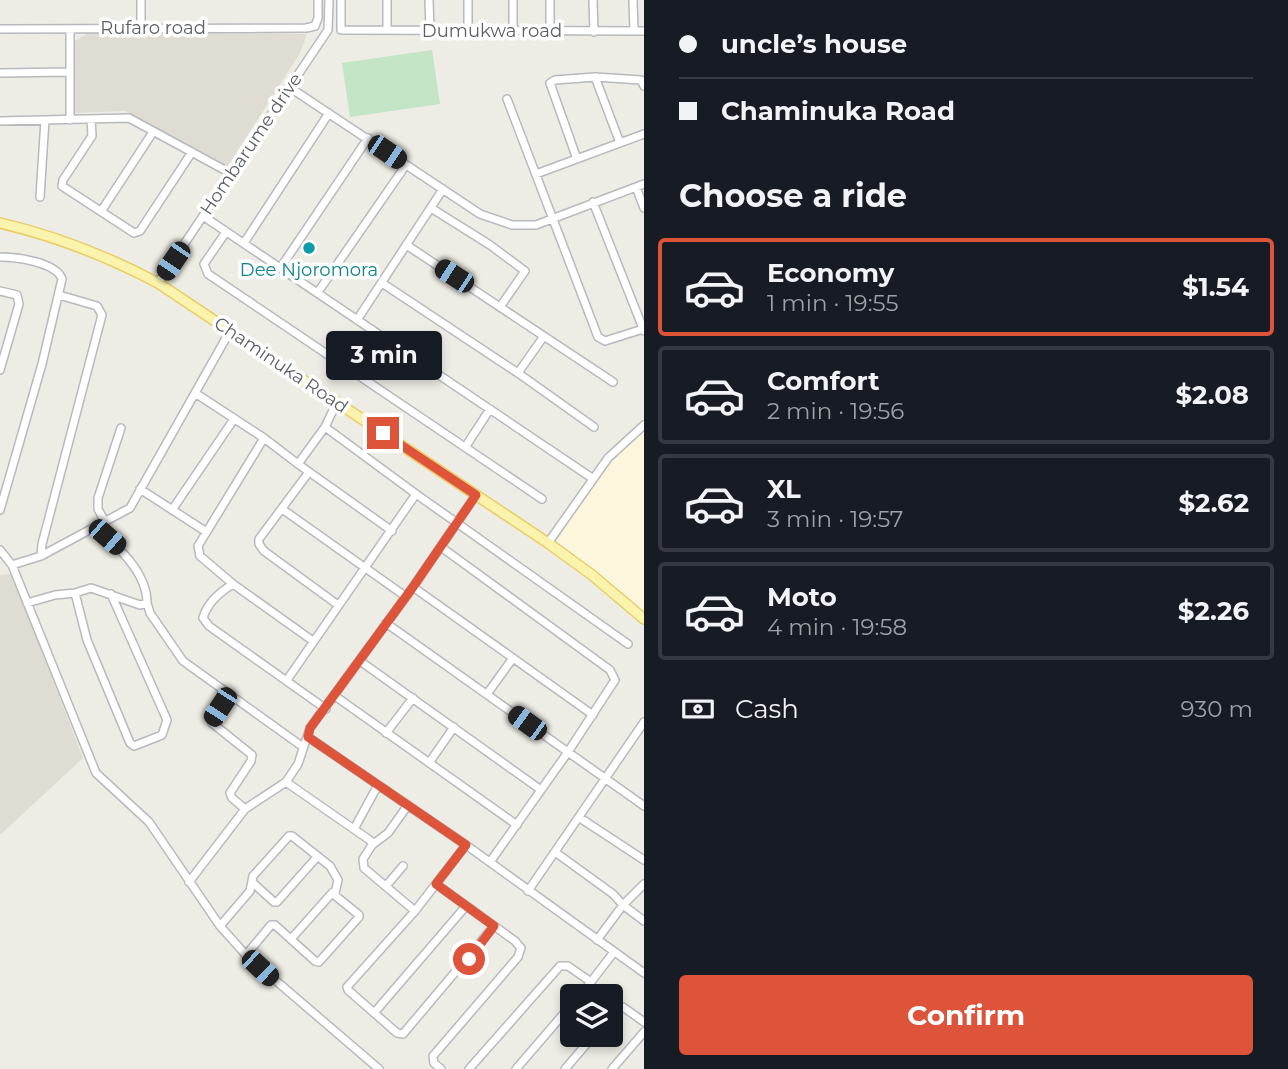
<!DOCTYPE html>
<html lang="en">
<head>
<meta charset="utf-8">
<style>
  :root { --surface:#171b24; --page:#20242c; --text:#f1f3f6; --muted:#9ea1a6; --line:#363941; --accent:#de543b }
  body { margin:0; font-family:Montserrat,sans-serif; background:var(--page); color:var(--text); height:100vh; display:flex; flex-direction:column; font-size:26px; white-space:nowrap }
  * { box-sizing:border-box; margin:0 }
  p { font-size:23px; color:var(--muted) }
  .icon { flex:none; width:38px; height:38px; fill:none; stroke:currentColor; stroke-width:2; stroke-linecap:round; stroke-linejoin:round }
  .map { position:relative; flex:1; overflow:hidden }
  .drawer { display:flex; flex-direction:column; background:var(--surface); width:644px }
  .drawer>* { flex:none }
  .guide { display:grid; align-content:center; height:154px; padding:0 35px; background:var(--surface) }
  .tools { position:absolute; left:560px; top:984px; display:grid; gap:14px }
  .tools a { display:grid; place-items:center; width:63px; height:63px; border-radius:7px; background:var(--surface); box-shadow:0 4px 10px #0003; font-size:35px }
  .end { position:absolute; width:32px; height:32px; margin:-16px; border:9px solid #de543b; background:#fff; box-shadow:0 0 0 4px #fff }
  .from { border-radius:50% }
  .bubble { position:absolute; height:49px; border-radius:7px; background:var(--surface); box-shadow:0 4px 10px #0003; font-size:23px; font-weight:700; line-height:49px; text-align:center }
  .car { position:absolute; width:21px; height:42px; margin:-21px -10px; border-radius:9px; box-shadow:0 0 5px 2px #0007; background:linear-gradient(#222 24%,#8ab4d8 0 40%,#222 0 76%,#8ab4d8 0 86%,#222 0) }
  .guide b { display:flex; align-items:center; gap:24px; height:66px; font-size:26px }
  .guide b+b { border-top:2px solid var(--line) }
  .guide i { width:18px; height:18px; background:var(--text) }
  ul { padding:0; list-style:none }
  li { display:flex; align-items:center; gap:21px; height:98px; margin:0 14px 10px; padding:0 21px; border:4px solid var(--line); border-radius:7px }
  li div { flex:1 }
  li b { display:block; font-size:26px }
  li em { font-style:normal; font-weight:700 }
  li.active { border-color:var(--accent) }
  li>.icon { width:63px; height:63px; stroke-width:1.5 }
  h2 { padding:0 35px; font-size:32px; line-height:84px }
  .pay { display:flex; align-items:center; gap:18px; height:77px; padding:0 35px; font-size:26px }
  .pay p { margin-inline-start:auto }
  .action { display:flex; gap:14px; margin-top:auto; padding:14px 35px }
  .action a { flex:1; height:80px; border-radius:7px; background:var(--accent); color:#fff; font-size:28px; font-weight:700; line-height:80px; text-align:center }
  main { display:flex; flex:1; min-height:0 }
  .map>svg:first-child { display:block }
</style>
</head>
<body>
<main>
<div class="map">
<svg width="644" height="1069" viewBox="0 0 644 1069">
  <rect width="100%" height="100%" fill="#eeede5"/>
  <!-- commercial -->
  <path fill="#fcf6dc" d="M 644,428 L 644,610 L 557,541 L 610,452 Z"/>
  <!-- education -->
  <path fill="#dedcd3" d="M 92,31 L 307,34 L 300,53 L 228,166 L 125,111 L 74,113 L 73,42 Z
    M 12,574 L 83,758 L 0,835 L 0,575 Z"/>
  <!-- green -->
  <path fill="#c3e4c5" d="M 432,50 L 440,104 L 350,117 L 342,63 Z"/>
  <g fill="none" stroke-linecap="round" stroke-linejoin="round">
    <!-- minor casing -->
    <g stroke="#b7b9be" stroke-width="10">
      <path id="minor" d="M 341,0 L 341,30 L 644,31
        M 387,0 L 387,30
        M 429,0 L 430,31
        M 513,0 L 513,31
        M 550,0 L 550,32
        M 593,0 L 594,32
        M 633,0 L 634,31
        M 141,28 L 141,0
        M 0,29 L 306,28 L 315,26 L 318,18 L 318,0
        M 70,29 L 70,120
        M 468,31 L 468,0
        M 0,73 L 69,72
        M 595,77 L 620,143
        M 289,87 L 480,214 L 512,225 L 536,225 L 644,184
        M 507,99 L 598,337 L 605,341 L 643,329
        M 91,119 L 92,136 L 63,180 L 62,186 L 134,233 L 140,231 L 192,152
        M 0,121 L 129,118 L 232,174
        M 577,159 L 550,83 L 555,80 L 595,77 L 641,80 L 644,86
        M 536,174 L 644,134
        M 636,187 L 644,208
        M 40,197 L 45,120
        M 593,202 L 644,331
        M 431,208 L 490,245 L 525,271 L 500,307
        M 102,210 L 153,132
        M 203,216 L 592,478
        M 226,232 L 204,264 L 208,274 L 542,499
        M 244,243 L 329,113
        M 408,246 L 613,382
        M 0,257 C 16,257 56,262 62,279 L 42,364 L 0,510
        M 281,267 L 368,138
        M 158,283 L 328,30 L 329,0
        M 382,283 L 518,373 L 594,427
        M 0,291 L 17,295 L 19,304 L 0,370
        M 318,292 L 406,165
        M 357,320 L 443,189
        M 230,331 L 130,508 L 41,556 L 12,565 L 96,773 L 149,822 L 220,926 L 246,955 L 379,1069
        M 518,373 L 544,336
        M 195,393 L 264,438 L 298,464
        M 325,427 L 337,402
        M 466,446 L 490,409
        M 309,472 L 259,539 L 259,544 L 264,551 L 338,605
        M 140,489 L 205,531
        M 282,509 L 405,596
        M 172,510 L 234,419
        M 105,522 L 98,509 L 98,498 L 121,428
        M 392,531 L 298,464 L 325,427 L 416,494 L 628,644
        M 548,543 L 608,458 L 644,425
        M 441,547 L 610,670 L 615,680 L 568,752 L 490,862
        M 0,550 L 12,565
        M 41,556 L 42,544 L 102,315 L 97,306 L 59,295
        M 233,584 L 200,556 L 198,546 L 264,438
        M 413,587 L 593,715
        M 75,593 L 87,640 L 130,743 L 134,746 L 162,735 L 167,720 L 111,594
        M 27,603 L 55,595 L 75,593 L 91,588 L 140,605 L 147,603 C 147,572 118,547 96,528
        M 147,603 L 150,613 L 183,661 L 303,747
        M 386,623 L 644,806
        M 313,641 L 233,584 C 220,592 207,603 203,618 L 209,626 L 326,709
        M 360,661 L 541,790
        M 287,680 L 416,494
        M 229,694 L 212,723 L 252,755 L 251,761 L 230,793 L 232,798 L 245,809
        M 487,694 L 513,658
        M 335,696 L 517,825
        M 386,733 L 413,698
        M 308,737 L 466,845 L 644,973
        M 429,763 L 454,727
        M 286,782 L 371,841 L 372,845 L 363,859 L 364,868 L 415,911
        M 580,818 L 644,860
        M 354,829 L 378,785
        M 372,845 L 388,833 L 408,805
        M 466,845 L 415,911 L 347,987 L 348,990 L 397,1033 L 403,1034 L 494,926
        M 555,852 L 613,894 L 623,905 L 644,921
        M 189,882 L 245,809 L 286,782 L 298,764 L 310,728 L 413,587 L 476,495
        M 252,882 L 274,902 L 277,902 L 317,857
        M 436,884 L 515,941 L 521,948 L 518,957 L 433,1056 L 434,1063 L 441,1069
        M 386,886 L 403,866
        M 528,891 L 644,722
        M 220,926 L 250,891 L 253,876 L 289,836 L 292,836 L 330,866 L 338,880 L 335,893
        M 597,940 L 623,905 L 644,884
        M 246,955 L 271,925 L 275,925 L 315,961 L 319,962 L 359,917 L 359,915 L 332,893 L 291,939
        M 580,996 L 614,952
        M 374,1013 L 466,906
        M 611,1015 L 616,1008 L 623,1007 L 644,1022
        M 469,1069 L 560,966 L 568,966 L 591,982
        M 516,1069 L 572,1004
        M 565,1069 L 595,1034
        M 612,1069 L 644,1032"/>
    </g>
    <!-- major casing -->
    <g stroke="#e8cd64" stroke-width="12">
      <path id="major" d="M 0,223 C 56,236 107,256 158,283 L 548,543 L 592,575 L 644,619"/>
    </g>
    <!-- minor -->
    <use href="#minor" stroke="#fff" stroke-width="7"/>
    <!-- major -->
    <use href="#major" stroke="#faf3ae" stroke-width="9"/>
  </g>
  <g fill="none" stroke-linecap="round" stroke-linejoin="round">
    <!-- route -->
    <path stroke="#de543b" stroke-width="9" d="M 383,433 L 476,495 L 413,587 L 310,728 L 308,737 L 466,845 L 436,884 L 494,926 L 469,959"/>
  </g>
  <!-- markers -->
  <circle fill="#0f9aa8" stroke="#fff" stroke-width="2.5" cx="309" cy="248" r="7"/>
  <g text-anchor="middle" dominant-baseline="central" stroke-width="7" stroke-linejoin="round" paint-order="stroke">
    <!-- street labels -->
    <g font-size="18" fill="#5c5f64" stroke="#fff">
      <text x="153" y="28">Rufaro road</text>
      <text x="492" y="31">Dumukwa road</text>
      <text transform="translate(251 144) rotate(-56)">Hombarume drive</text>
      <text transform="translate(281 365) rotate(34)">Chaminuka Road</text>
    </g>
    <!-- culture labels -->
    <g font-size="18" fill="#0d838f" stroke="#fff">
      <text x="309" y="270">Dee Njoromora</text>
    </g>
  </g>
</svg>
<div class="tools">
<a><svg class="icon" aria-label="layers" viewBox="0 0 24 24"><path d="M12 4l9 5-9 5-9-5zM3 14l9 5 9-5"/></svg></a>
</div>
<i class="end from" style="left:469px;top:959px"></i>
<i class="end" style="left:383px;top:433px"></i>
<div class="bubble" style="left:326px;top:331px;width:116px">3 min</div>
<i class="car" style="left:387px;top:152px;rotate:124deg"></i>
<i class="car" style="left:173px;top:261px;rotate:214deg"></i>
<i class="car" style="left:454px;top:276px;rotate:303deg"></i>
<i class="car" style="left:107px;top:537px;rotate:131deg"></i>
<i class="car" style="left:220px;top:707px;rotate:213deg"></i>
<i class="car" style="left:527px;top:723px;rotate:306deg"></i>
<i class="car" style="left:260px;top:968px;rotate:133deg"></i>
</div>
<section class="drawer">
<div class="guide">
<b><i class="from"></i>uncle’s house</b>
<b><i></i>Chaminuka Road</b>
</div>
<h2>Choose a ride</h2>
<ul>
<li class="active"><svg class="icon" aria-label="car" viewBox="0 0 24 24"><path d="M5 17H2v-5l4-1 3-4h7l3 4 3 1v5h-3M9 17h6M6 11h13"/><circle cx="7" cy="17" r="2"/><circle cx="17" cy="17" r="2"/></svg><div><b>Economy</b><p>1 min · 19:55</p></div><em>$1.54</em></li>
<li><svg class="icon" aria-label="car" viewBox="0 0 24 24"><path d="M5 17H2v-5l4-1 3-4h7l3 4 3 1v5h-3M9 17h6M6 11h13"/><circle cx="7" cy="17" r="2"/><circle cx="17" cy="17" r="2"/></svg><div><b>Comfort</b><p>2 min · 19:56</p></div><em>$2.08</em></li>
<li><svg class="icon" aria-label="car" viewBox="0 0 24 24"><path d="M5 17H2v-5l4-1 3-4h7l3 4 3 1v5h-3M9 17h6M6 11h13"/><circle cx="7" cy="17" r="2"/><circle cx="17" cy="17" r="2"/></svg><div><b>XL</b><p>3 min · 19:57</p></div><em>$2.62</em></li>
<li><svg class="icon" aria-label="car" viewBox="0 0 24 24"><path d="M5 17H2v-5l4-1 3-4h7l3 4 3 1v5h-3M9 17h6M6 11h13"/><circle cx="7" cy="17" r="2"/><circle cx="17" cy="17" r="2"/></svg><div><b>Moto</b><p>4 min · 19:58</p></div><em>$2.26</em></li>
</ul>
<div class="pay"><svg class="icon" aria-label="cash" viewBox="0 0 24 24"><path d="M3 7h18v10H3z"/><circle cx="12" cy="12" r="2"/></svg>Cash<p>930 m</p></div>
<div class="action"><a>Confirm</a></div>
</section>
</main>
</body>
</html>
